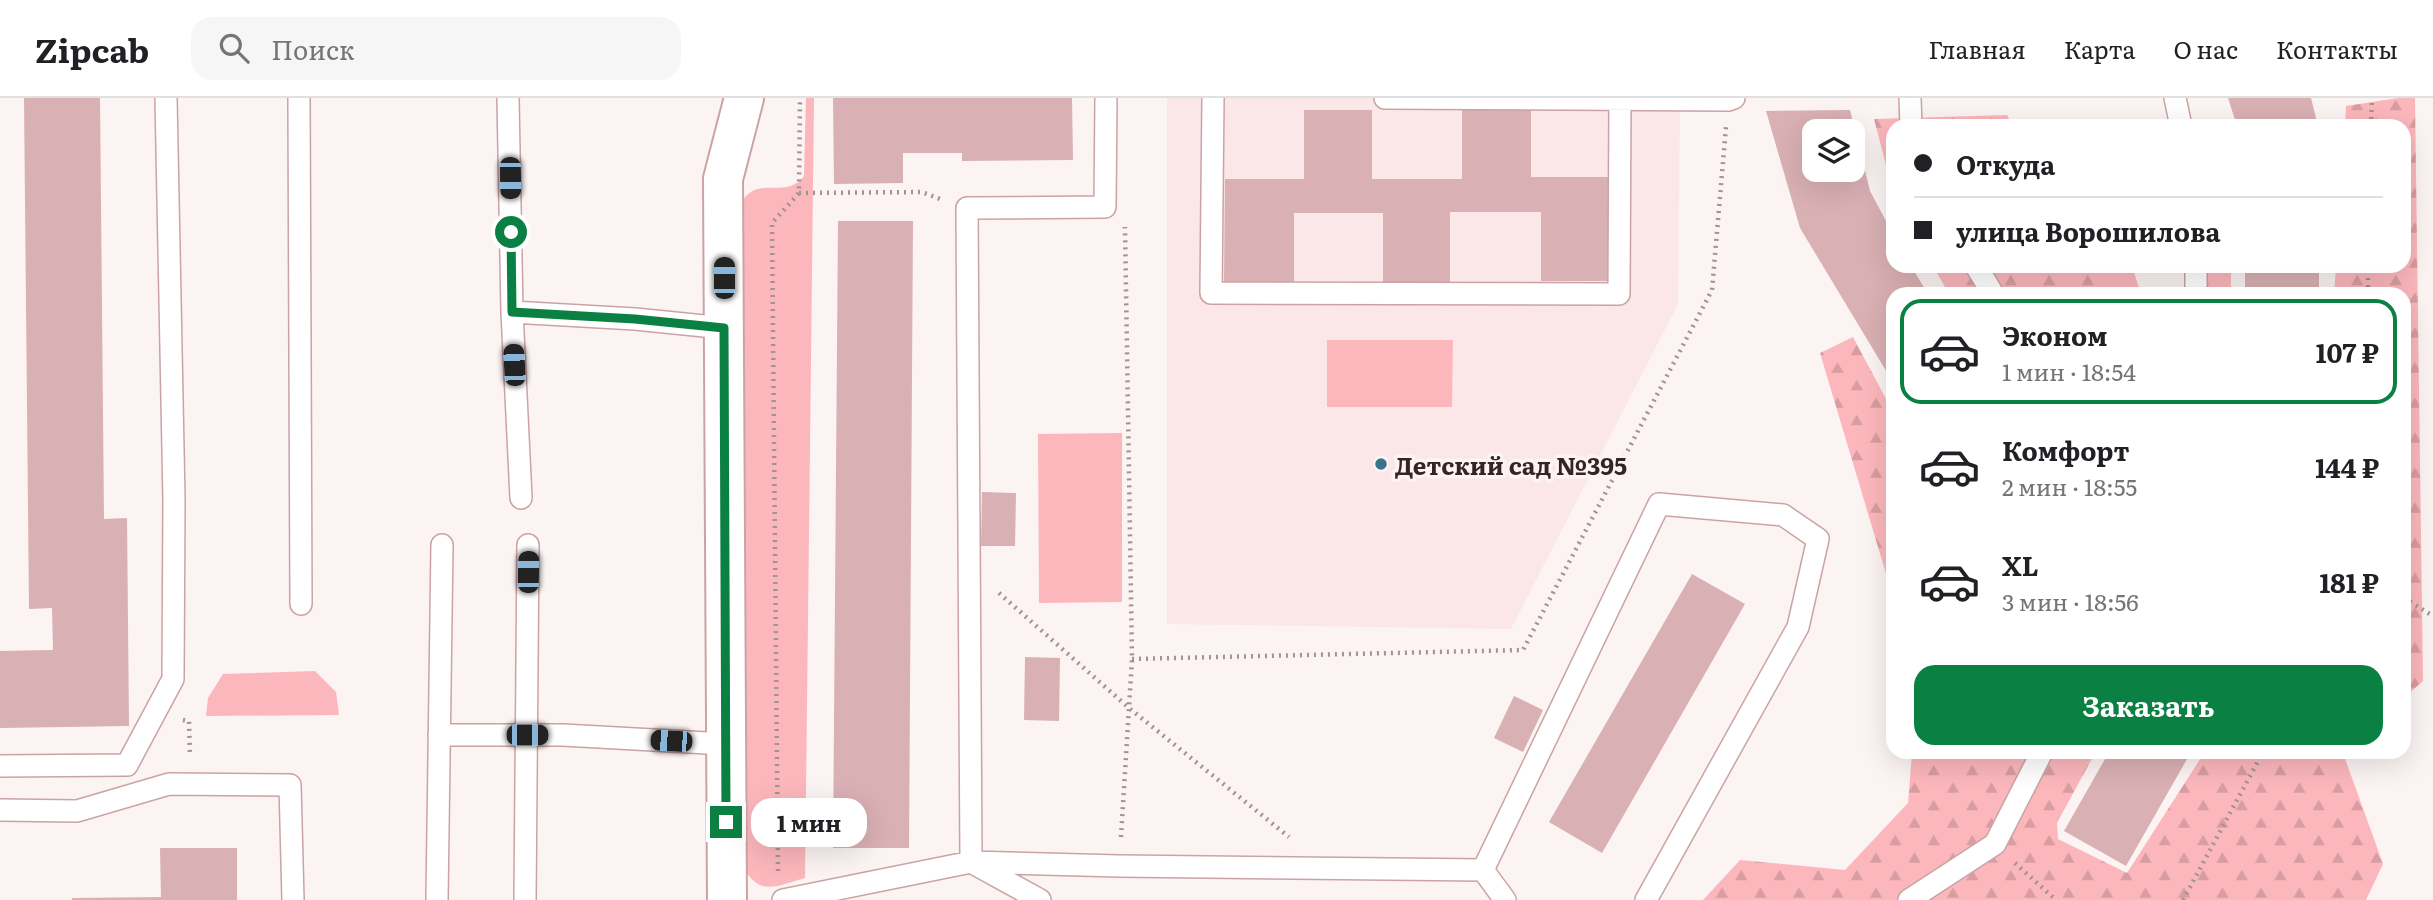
<!DOCTYPE html>
<html lang="ru">
<head>
<meta charset="utf-8">
<style>
  :root { --surface:#fff; --page:#f6f6f6; --text:#202124; --muted:#757577; --line:#e0e0e0; --accent:#0b8043 }
  body { margin:0; font-family:Literata,serif; background:var(--page); color:var(--text); height:100vh; display:flex; flex-direction:column; font-size:26px; white-space:nowrap }
  * { box-sizing:border-box; margin:0 }
  p { font-size:23px; color:var(--muted) }
  .icon { flex:none; width:38px; height:38px; fill:none; stroke:currentColor; stroke-width:2; stroke-linecap:round; stroke-linejoin:round }
  .map { position:relative; flex:1; overflow:hidden }
  .panel { position:absolute; left:1886px; top:189px; width:525px; height:472px; display:flex; flex-direction:column; background:var(--surface); border-radius:21px; box-shadow:0 7px 28px #0002 }
  .panel>* { flex:none }
  .top-card { position:absolute; left:1886px; top:21px; width:525px; height:154px; border-radius:21px; box-shadow:0 7px 28px #0002; display:grid; align-content:center; height:154px; padding:0 28px; background:var(--surface) }
  .fabs { position:absolute; left:1802px; top:21px; display:grid; gap:14px }
  .fabs a { display:grid; place-items:center; width:63px; height:63px; border-radius:14px; background:var(--surface); box-shadow:0 7px 28px #0002; font-size:35px }
  .end { position:absolute; width:32px; height:32px; margin:-16px; border:9px solid #0b8043; background:#fff; box-shadow:0 0 0 4px #fff }
  .from { border-radius:50% }
  .bubble { position:absolute; height:49px; border-radius:21px; background:var(--surface); box-shadow:0 7px 28px #0002; font-size:23px; font-weight:700; line-height:49px; text-align:center }
  .car { position:absolute; width:21px; height:42px; margin:-21px -10px; border-radius:9px; box-shadow:0 0 5px 2px #0007; background:linear-gradient(#222 24%,#8ab4d8 0 40%,#222 0 76%,#8ab4d8 0 86%,#222 0) }
  .top-card b { display:flex; align-items:center; gap:24px; height:66px; font-size:26px }
  .top-card b+b { border-top:2px solid var(--line) }
  .top-card i { width:18px; height:18px; background:var(--text) }
  ul { padding:12px 0 0; list-style:none }
  li { display:flex; align-items:center; gap:21px; height:105px; margin:0 14px 10px; padding:0 14px; border:4px solid transparent; border-radius:21px }
  li div { flex:1 }
  li b { display:block; font-size:26px }
  li em { font-style:normal; font-weight:700 }
  li.current { border-color:var(--accent) }
  li>.icon { width:63px; height:63px; stroke-width:1.5 }
  .cta { display:flex; gap:14px; margin-top:auto; padding:14px 28px }
  .cta a { flex:1; height:80px; border-radius:21px; background:var(--accent); color:#fff; font-size:28px; font-weight:700; line-height:80px; text-align:center }
  header { display:flex; align-items:center; gap:42px; box-sizing:border-box; height:98px; padding:0 35px; background:var(--surface); border-bottom:2px solid var(--line) }
  header strong { font-size:33px }
  nav { display:flex; gap:38px; margin-inline-start:auto; font-size:24px }
  .search { width:490px; height:63px; background:var(--page); display:flex; align-items:center; gap:18px; box-sizing:border-box; padding:0 24px; border-radius:21px; color:var(--muted); font-size:26px }
  .map>svg:first-child { display:block }
</style>
</head>
<body>
<header>
<strong>Zipcab</strong>
<div class="search"><svg class="icon" aria-label="search" viewBox="0 0 24 24"><circle cx="10" cy="10" r="6"/><path d="M15 15l6 6"/></svg>Поиск</div>
<nav><a>Главная</a><a>Карта</a><a>О нас</a><a>Контакты</a></nav>
</header>
<div class="map">
<svg width="2433" height="802" viewBox="0 0 2433 802">
  <defs>
    <pattern id="forest-firs" width="22" height="20" patternUnits="userSpaceOnUse" patternTransform="scale(1.75)"><rect width="22" height="20" fill="#fbb7bc"/><path d="M5 1l3.5 6h-7zM16 11l3.5 6h-7z" fill="#d89da1"/></pattern>
  </defs>
  <rect width="100%" height="100%" fill="#fcf3f3"/>
  <!-- built -->
  <path fill="#fce7e8" d="M 1167,0 L 1680,0 L 1678,206 L 1511,531 L 1167,526 Z"/>
  <!-- green -->
  <path fill="#fbb7bc" d="M 806,0 L 814,0 L 805,780 C 779,787 761,799 745,772 L 741,105 C 755,80 777,96 795,86 C 799,84 801,81 804,78 Z
    M 2065,168 L 2132,168 L 2141,196 L 2080,196 Z
    M 1327,242 L 1453,242 L 1452,309 L 1327,309 Z
    M 1122,335 L 1122,504 L 1039,505 L 1038,336 Z
    M 315,573 L 336,594 L 339,617 L 206,618 L 208,600 L 223,576 Z"/>
  <!-- forest -->
  <path fill="url(#forest-firs)" d="M 2398,0 L 2415,0 L 2423,583 L 2405,599 L 2404,196 L 2334,196 L 2336,168 L 2404,168 L 2404,28 L 2345,28 L 2346,8 Z
    M 2007,17 L 2013,28 L 1894,28 L 1893,94 L 1874,21 Z
    M 1933,168 L 2093,168 L 2109,196 L 1949,196 Z
    M 2207,168 L 2231,168 L 2231,196 L 2208,196 Z
    M 1853,239 L 1893,314 L 1893,499 L 1820,255 Z
    M 1912,655 L 2095,655 L 2057,725 L 2058,741 L 2127,775 L 2204,655 L 2343,655 L 2383,766 L 2366,802 L 1703,802 L 1740,762 L 1845,772 L 1908,705 Z"/>
  <!-- building -->
  <path fill="#d9b0b3" fill-rule="evenodd" d="M 24,0 L 100,0 L 104,421 L 127,420 L 129,628 L 0,630 L 0,553 L 53,552 L 52,510 L 29,511 Z
    M 833,0 L 1072,0 L 1073,62 L 962,63 L 962,55 L 903,55 L 903,85 L 834,86 Z
    M 2228,0 L 2311,0 L 2318,28 L 2237,28 Z
    M 1462,11 L 1531,11 L 1531,79 L 1608,79 L 1608,183 L 1541,183 L 1541,114 L 1450,114 L 1450,184 L 1383,184 L 1383,115 L 1294,115 L 1294,185 L 1224,184 L 1225,81 L 1304,81 L 1304,12 L 1372,12 L 1372,81 L 1462,81 Z
    M 1850,12 L 1870,93 L 1894,138 L 1894,168 L 1911,168 L 1928,196 L 1894,196 L 1894,286 L 1800,130 L 1766,13 ZM 1815,33 L 1853,33 L 1853,72 L 1815,72 Z
    M 838,123 L 913,123 L 909,750 L 833,750 Z
    M 2245,168 L 2319,168 L 2319,196 L 2245,196 Z
    M 982,394 L 1016,395 L 1015,448 L 981,448 Z
    M 1692,476 L 1745,506 L 1602,755 L 1549,724 Z
    M 1025,559 L 1060,560 L 1059,623 L 1024,622 Z
    M 1514,598 L 1543,612 L 1523,654 L 1494,640 Z
    M 2109,654 L 2191,654 L 2126,768 L 2064,733 Z
    M 160,750 L 237,750 L 237,802 L 72,802 L 72,800 L 161,799 Z"/>
  <g fill="none" stroke-linecap="round" stroke-linejoin="round">
    <!-- lane casing -->
    <g stroke="#cba3a5" stroke-width="24">
      <path id="lane" d="M 299,0 L 301,506
        M 508,0 L 512,214 L 521,400
        M 1213,0 L 1211,195 L 1619,196 L 1620,1
        M 1385,0 L 1728,2 L 1734,0
        M 1910,0 L 1911,28
        M 2175,0 L 2181,28
        M 1976,168 L 1993,196
        M 2196,196 L 2196,168
        M 512,214 L 635,221 L 724,230
        M 439,637 L 563,637 L 725,646
        M 0,668 L 127,667 L 173,581 L 174,402 L 166,0
        M 0,712 L 77,713 L 169,686 L 290,687 L 293,802
        M 1483,772 L 1659,406 L 1783,417 L 1818,441 L 1798,529 L 1646,802
        M 437,802 L 442,447
        M 525,802 L 528,447
        M 783,802 L 971,764 L 1119,768 L 1483,772 L 1505,802
        M 1040,802 L 971,764 L 967,110 L 1105,109 L 1106,0
        M 1909,802 L 1995,746 L 2042,654"/>
    </g>
    <!-- street casing -->
    <g stroke="#cba3a5" stroke-width="42">
      <path id="street" d="M 727,802 L 723,81 L 744,0"/>
    </g>
    <!-- path -->
    <path stroke="#9f9393" stroke-width="4.5" stroke-dasharray="2 5" stroke-linecap="butt" d="M 2371,28 L 2372,0
      M 799,95 L 922,94 L 940,101
      M 2368,196 L 2368,168
      M 999,495 L 1129,610 L 1289,739
      M 2404,500 L 2433,518
      M 1132,561 L 1523,552 L 1712,192 L 1726,29
      M 183,622 L 189,623 L 190,658
      M 1121,739 L 1132,561 L 1125,129
      M 2015,765 L 2056,802
      M 778,773 L 772,125 L 799,95 L 800,0
      M 2183,802 L 2263,654"/>
    <!-- lane -->
    <use href="#lane" stroke="#fff" stroke-width="21"/>
    <!-- street -->
    <use href="#street" stroke="#fff" stroke-width="38"/>
  </g>
  <g fill="none" stroke-linecap="round" stroke-linejoin="round">
    <!-- route -->
    <path stroke="#0b8043" stroke-width="9" d="M 511,134 L 512,214 L 635,221 L 724,230 L 726,724"/>
  </g>
  <!-- markers -->
  <circle fill="#38758b" stroke="#fcf3f3" stroke-width="2.5" cx="1381" cy="366" r="7"/>
  <g text-anchor="middle" dominant-baseline="central" stroke-width="7" stroke-linejoin="round" paint-order="stroke">
    <!-- poi labels -->
    <g font-size="24" font-weight="bold" fill="#342425" stroke="#fcf3f3" text-anchor="start">
      <text x="1395" y="366">Детский сад №395</text>
    </g>
  </g>
</svg>
<div class="fabs">
<a><svg class="icon" aria-label="layers" viewBox="0 0 24 24"><path d="M12 4l9 5-9 5-9-5zM3 14l9 5 9-5"/></svg></a>
</div>
<i class="end from" style="left:511px;top:134px"></i>
<i class="end" style="left:726px;top:724px"></i>
<div class="bubble" style="left:751px;top:700px;width:116px">1 мин</div>
<i class="car" style="left:510px;top:80px;rotate:179deg"></i>
<i class="car" style="left:724px;top:180px;rotate:0deg"></i>
<i class="car" style="left:514px;top:267px;rotate:357deg"></i>
<i class="car" style="left:528px;top:474px;rotate:1deg"></i>
<i class="car" style="left:527px;top:637px;rotate:90deg"></i>
<i class="car" style="left:671px;top:643px;rotate:273deg"></i>
<div class="top-card">
<b><i class="from"></i>Откуда</b>
<b><i></i>улица Ворошилова</b>
</div>
<section class="panel">
<ul>
<li class="current"><svg class="icon" aria-label="car" viewBox="0 0 24 24"><path d="M5 17H2v-5l4-1 3-4h7l3 4 3 1v5h-3M9 17h6M6 11h13"/><circle cx="7" cy="17" r="2"/><circle cx="17" cy="17" r="2"/></svg><div><b>Эконом</b><p>1 мин · 18:54</p></div><em>107 ₽</em></li>
<li><svg class="icon" aria-label="car" viewBox="0 0 24 24"><path d="M5 17H2v-5l4-1 3-4h7l3 4 3 1v5h-3M9 17h6M6 11h13"/><circle cx="7" cy="17" r="2"/><circle cx="17" cy="17" r="2"/></svg><div><b>Комфорт</b><p>2 мин · 18:55</p></div><em>144 ₽</em></li>
<li><svg class="icon" aria-label="car" viewBox="0 0 24 24"><path d="M5 17H2v-5l4-1 3-4h7l3 4 3 1v5h-3M9 17h6M6 11h13"/><circle cx="7" cy="17" r="2"/><circle cx="17" cy="17" r="2"/></svg><div><b>XL</b><p>3 мин · 18:56</p></div><em>181 ₽</em></li>
</ul>
<div class="cta"><a>Заказать</a></div>
</section>
</div>
</body>
</html>
